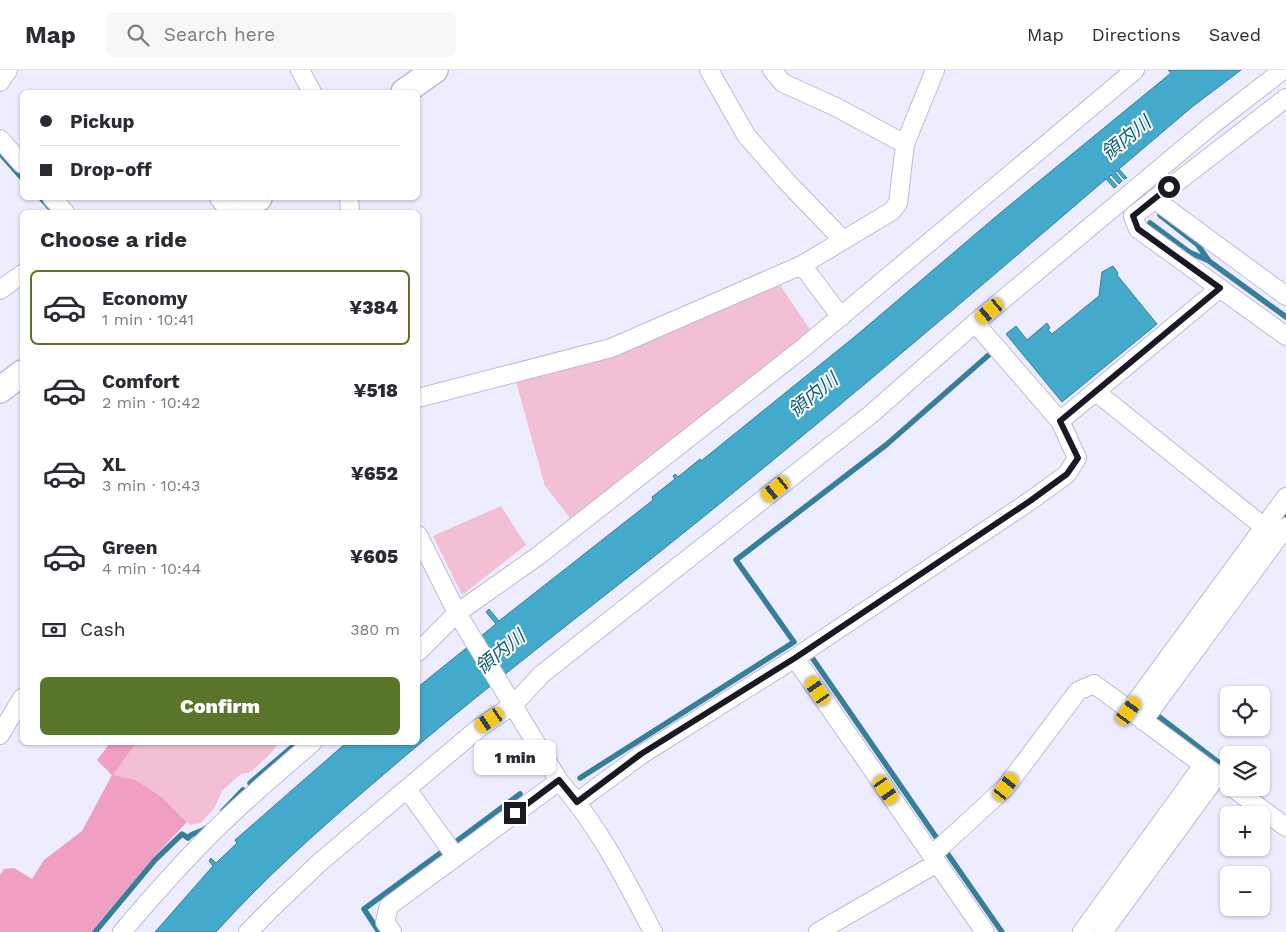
<!DOCTYPE html>
<html lang="en">
<head>
<meta charset="utf-8">
<style>
  :root { --surface:#fff; --page:#f7f7f7; --text:#2b2b33; --muted:#7c7c81; --line:#e1e1e2; --accent:#59752a }
  body { margin:0; font-family:"Work Sans","Noto Sans JP",sans-serif; background:var(--page); color:var(--text); height:100vh; display:flex; flex-direction:column; font-size:19px; white-space:nowrap }
  * { box-sizing:border-box; margin:0 }
  p { font-size:16px; color:var(--muted) }
  .icon { flex:none; width:28px; height:28px; fill:none; stroke:currentColor; stroke-width:2; stroke-linecap:round; stroke-linejoin:round }
  .map { position:relative; flex:1; overflow:hidden }
  .sheet { position:absolute; left:20px; top:140px; width:400px; height:535px; display:flex; flex-direction:column; background:var(--surface); border-radius:8px; box-shadow:0 1px 4px #0004 }
  .sheet>* { flex:none }
  .hud { position:absolute; left:20px; top:20px; width:400px; height:110px; border-radius:8px; box-shadow:0 1px 4px #0004; display:grid; align-content:center; height:110px; padding:0 20px; background:var(--surface) }
  .fabs { position:absolute; left:1220px; top:616px; display:grid; gap:10px }
  .fabs a { display:grid; place-items:center; width:50px; height:50px; border-radius:8px; background:var(--surface); box-shadow:0 1px 4px #0004; font-size:25px }
  .end { position:absolute; width:22px; height:22px; margin:-11px; border:6px solid #191823; background:#fff; box-shadow:0 0 0 2px #fff }
  .from { border-radius:50% }
  .bubble { position:absolute; height:35px; border-radius:8px; background:var(--surface); box-shadow:0 1px 4px #0004; font-size:16px; font-weight:800; line-height:35px; text-align:center }
  .car { position:absolute; width:15px; height:30px; margin:-15px -8px; border-radius:6px; box-shadow:0 0 4px 1px #0007; background:linear-gradient(#f5c518 24%,#345 0 40%,#f5c518 0 76%,#345 0 86%,#f5c518 0) }
  .hud b { display:flex; align-items:center; gap:18px; height:48px; font-size:19px }
  .hud b+b { border-top:1px solid var(--line) }
  .hud i { width:12px; height:12px; background:var(--text) }
  ul { padding:0; list-style:none }
  li { display:flex; align-items:center; gap:15px; height:75px; margin:0 10px 8px; padding:0 10px; border:2px solid transparent; border-radius:8px }
  li div { flex:1 }
  li b { display:block; font-size:19px }
  li em { font-style:normal; font-weight:800 }
  li.on { border-color:var(--accent) }
  li>.icon { width:45px; height:45px; stroke-width:1.5 }
  h2 { padding:0 20px; font-size:22px; line-height:60px }
  .pay { display:flex; align-items:center; gap:12px; height:55px; padding:0 20px; font-size:19px }
  .pay p { margin-inline-start:auto }
  .primary-button { display:flex; gap:10px; margin-top:auto; padding:10px 20px }
  .primary-button a { flex:1; height:58px; border-radius:8px; background:var(--accent); color:#fff; font-size:20px; font-weight:800; line-height:58px; text-align:center }
  header { display:flex; align-items:center; gap:30px; box-sizing:border-box; height:70px; padding:0 25px; background:var(--surface); border-bottom:1px solid var(--line) }
  header strong { font-size:24px }
  nav { display:flex; gap:28px; margin-inline-start:auto; font-size:18px }
  .search { width:350px; height:45px; background:var(--page); display:flex; align-items:center; gap:12px; box-sizing:border-box; padding:0 18px; border-radius:8px; color:var(--muted); font-size:19px }
  .map>svg:first-child { display:block }
</style>
</head>
<body>
<header>
<strong>Map</strong>
<div class="search"><svg class="icon" aria-label="search" viewBox="0 0 24 24"><circle cx="10" cy="10" r="6"/><path d="M15 15l6 6"/></svg>Search here</div>
<nav><a>Map</a><a>Directions</a><a>Saved</a></nav>
</header>
<div class="map">
<svg width="1286" height="862" viewBox="0 0 1286 862">
  <rect width="100%" height="100%" fill="#ededff"/>
  <!-- green -->
  <path fill="#f3bfd5" d="M 776,209 L 813,264 L 573,452 L 545,416 L 515,308 Z
    M 501,436 L 526,475 L 462,525 L 433,466 Z
    M 136,673 L 279,673 L 271,683 L 251,702 L 241,704 L 222,721 L 215,737 L 201,753 L 190,755 L 163,728 L 136,710 L 112,705 Z"/>
  <!-- forest -->
  <path fill="#f09fc3" d="M 110,673 L 136,673 L 113,705 L 136,710 L 163,728 L 187,752 L 153,788 L 91,862 L 0,862 L 0,805 L 4,799 L 14,798 L 32,809 L 44,790 L 82,761 L 112,705 L 97,690 Z"/>
  <!-- water -->
  <path fill="#43aacc" stroke="#367e99" d="M 1168,0 L 1241,0 L 1192,37 L 1119,99 L 1127,108 L 1124,109 L 1117,101 L 1115,102 L 1122,111 L 1119,114 L 1111,105 L 1109,107 L 1117,116 L 1114,118 L 1106,109 C 958,236 809,363 656,485 C 560,561 462,636 369,717 C 315,763 263,810 216,862 L 155,862 L 213,796 L 209,791 L 211,788 L 216,793 L 237,773 L 235,770 L 346,673 L 418,672 L 418,617 L 496,554 L 486,542 L 489,539 L 499,551 L 653,430 L 652,427 L 675,409 L 673,406 L 675,404 L 678,407 L 700,389 L 701,391 L 858,264 L 999,144 L 1171,3 Z
    M 1113,196 L 1118,203 L 1117,205 L 1157,254 L 1062,332 L 1006,264 L 1016,256 L 1027,270 L 1047,253 L 1050,258 L 1048,260 L 1052,264 L 1099,226 L 1102,202 Z"/>
  <g fill="none" stroke-linecap="round" stroke-linejoin="round">
    <!-- stream -->
    <path stroke="#367e99" stroke-width="5.5" d="M 0,83 L 22,108
      M 41,128 L 49,137
      M 1160,145 L 1197,174 L 1209,191 L 1286,247
      M 1150,153 L 1189,182 L 1207,190
      M 1278,455 L 1286,443
      M 813,589 L 936,767
      M 1158,646 L 1218,692
      M 580,708 L 794,572 L 736,490 L 886,375 L 991,283
      M 250,713 L 298,672
      M 223,741 L 243,720
      M 457,771 L 520,724
      M 947,783 L 1002,862
      M 95,862 L 155,790 L 182,764 L 188,768 C 192,762 200,763 206,758
      M 379,862 L 364,839 L 446,779"/>
    <!-- street casing -->
    <g stroke="#bcbbd7" stroke-width="20">
      <path id="street" d="M 300,0 L 312,22
        M 709,0 L 746,65 L 787,112 L 843,170
        M 772,0 L 783,13 L 836,37 L 905,74
        M 0,12 L 8,0
        M 1286,28 L 1133,146 L 1138,159 L 1286,266
        M 0,69 L 22,94
        M 52,128 L 65,142
        M 219,128 L 230,142
        M 349,128 L 350,142
        M 1154,129 L 1286,226
        M 802,195 L 841,247
        M 0,220 L 22,204
        M 975,253 L 1060,351
        M 1096,322 L 1264,457
        M 418,328 L 611,278 L 802,195 L 892,141 L 898,133 L 905,74 L 935,0
        M 418,465 L 457,543 L 559,711 C 600,758 624,807 653,862
        M 418,582 L 457,543 L 538,486 L 803,278 L 1135,0
        M 795,588 L 985,862
        M 1129,641 L 1286,427
        M 1143,651 L 1286,457
        M 0,665 L 22,628
        M 1233,718 L 1286,757
        M 407,719 L 456,787
        M 577,732 L 641,685 L 795,588 L 1030,431 L 1067,404 L 1077,388 L 1060,351 L 1220,218
        M 932,785 L 1006,717 L 1078,621 L 1094,614 L 1229,714
        M 122,862 C 150,829 179,796 210,765 C 242,732 278,703 313,672
        M 248,862 L 275,835 L 319,793 L 479,658 L 513,635 L 542,604 L 870,345 L 975,253 L 1212,55 L 1283,0
        M 392,862 L 385,852 L 389,836 L 559,711
        M 818,862 L 937,793
        M 1082,862 L 1203,695
        M 1103,862 L 1217,706"/>
    </g>
    <!-- secondary casing -->
    <g stroke="#bcbbd7" stroke-width="28">
      <path id="secondary" d="M 404,22 L 435,0
        M 238,142 L 259,128
        M 0,320 L 22,303"/>
    </g>
    <!-- street -->
    <use href="#street" stroke="#fff" stroke-width="18"/>
    <!-- secondary -->
    <use href="#secondary" stroke="#fff" stroke-width="25"/>
  </g>
  <g fill="none" stroke-linecap="round" stroke-linejoin="round">
    <!-- route -->
    <path stroke="#191823" stroke-width="6" d="M 515,743 L 559,710 L 577,732 L 641,684 L 795,588 L 1030,431 L 1067,404 L 1078,388 L 1060,351 L 1220,218 L 1138,159 L 1133,146 L 1169,117"/>
  </g>
  <g text-anchor="middle" dominant-baseline="central" stroke-width="4" stroke-linejoin="round" paint-order="stroke">
    <!-- water labels -->
    <g font-size="19" font-style="italic" fill="#0b5f77" stroke="#fff">
      <text transform="translate(1126 68) rotate(-39)">領内川</text>
      <text transform="translate(813 325) rotate(-39)">領内川</text>
      <text transform="translate(500 582) rotate(-39)">領内川</text>
    </g>
  </g>
</svg>
<div class="fabs">
<a><svg class="icon" aria-label="locate" viewBox="0 0 24 24"><circle cx="12" cy="12" r="6"/><path d="M12 2v4M12 18v4M2 12h4M18 12h4"/></svg></a>
<a><svg class="icon" aria-label="layers" viewBox="0 0 24 24"><path d="M12 4l9 5-9 5-9-5zM3 14l9 5 9-5"/></svg></a>
<a>+</a>
<a>−</a>
</div>
<i class="end from" style="left:1169px;top:117px"></i>
<i class="end" style="left:515px;top:743px"></i>
<div class="bubble" style="left:474px;top:670px;width:82px">1 min</div>
<i class="car" style="left:990px;top:241px;rotate:230deg"></i>
<i class="car" style="left:776px;top:419px;rotate:231deg"></i>
<i class="car" style="left:818px;top:621px;rotate:325deg"></i>
<i class="car" style="left:1129px;top:641px;rotate:36deg"></i>
<i class="car" style="left:490px;top:650px;rotate:236deg"></i>
<i class="car" style="left:1006px;top:717px;rotate:37deg"></i>
<i class="car" style="left:886px;top:720px;rotate:145deg"></i>
<div class="hud">
<b><i class="from"></i>Pickup</b>
<b><i></i>Drop-off</b>
</div>
<section class="sheet">
<h2>Choose a ride</h2>
<ul>
<li class="on"><svg class="icon" aria-label="car" viewBox="0 0 24 24"><path d="M5 17H2v-5l4-1 3-4h7l3 4 3 1v5h-3M9 17h6M6 11h13"/><circle cx="7" cy="17" r="2"/><circle cx="17" cy="17" r="2"/></svg><div><b>Economy</b><p>1 min · 10:41</p></div><em>¥384</em></li>
<li><svg class="icon" aria-label="car" viewBox="0 0 24 24"><path d="M5 17H2v-5l4-1 3-4h7l3 4 3 1v5h-3M9 17h6M6 11h13"/><circle cx="7" cy="17" r="2"/><circle cx="17" cy="17" r="2"/></svg><div><b>Comfort</b><p>2 min · 10:42</p></div><em>¥518</em></li>
<li><svg class="icon" aria-label="car" viewBox="0 0 24 24"><path d="M5 17H2v-5l4-1 3-4h7l3 4 3 1v5h-3M9 17h6M6 11h13"/><circle cx="7" cy="17" r="2"/><circle cx="17" cy="17" r="2"/></svg><div><b>XL</b><p>3 min · 10:43</p></div><em>¥652</em></li>
<li><svg class="icon" aria-label="car" viewBox="0 0 24 24"><path d="M5 17H2v-5l4-1 3-4h7l3 4 3 1v5h-3M9 17h6M6 11h13"/><circle cx="7" cy="17" r="2"/><circle cx="17" cy="17" r="2"/></svg><div><b>Green</b><p>4 min · 10:44</p></div><em>¥605</em></li>
</ul>
<div class="pay"><svg class="icon" aria-label="cash" viewBox="0 0 24 24"><path d="M3 7h18v10H3z"/><circle cx="12" cy="12" r="2"/></svg>Cash<p>380 m</p></div>
<div class="primary-button"><a>Confirm</a></div>
</section>
</div>
</body>
</html>
